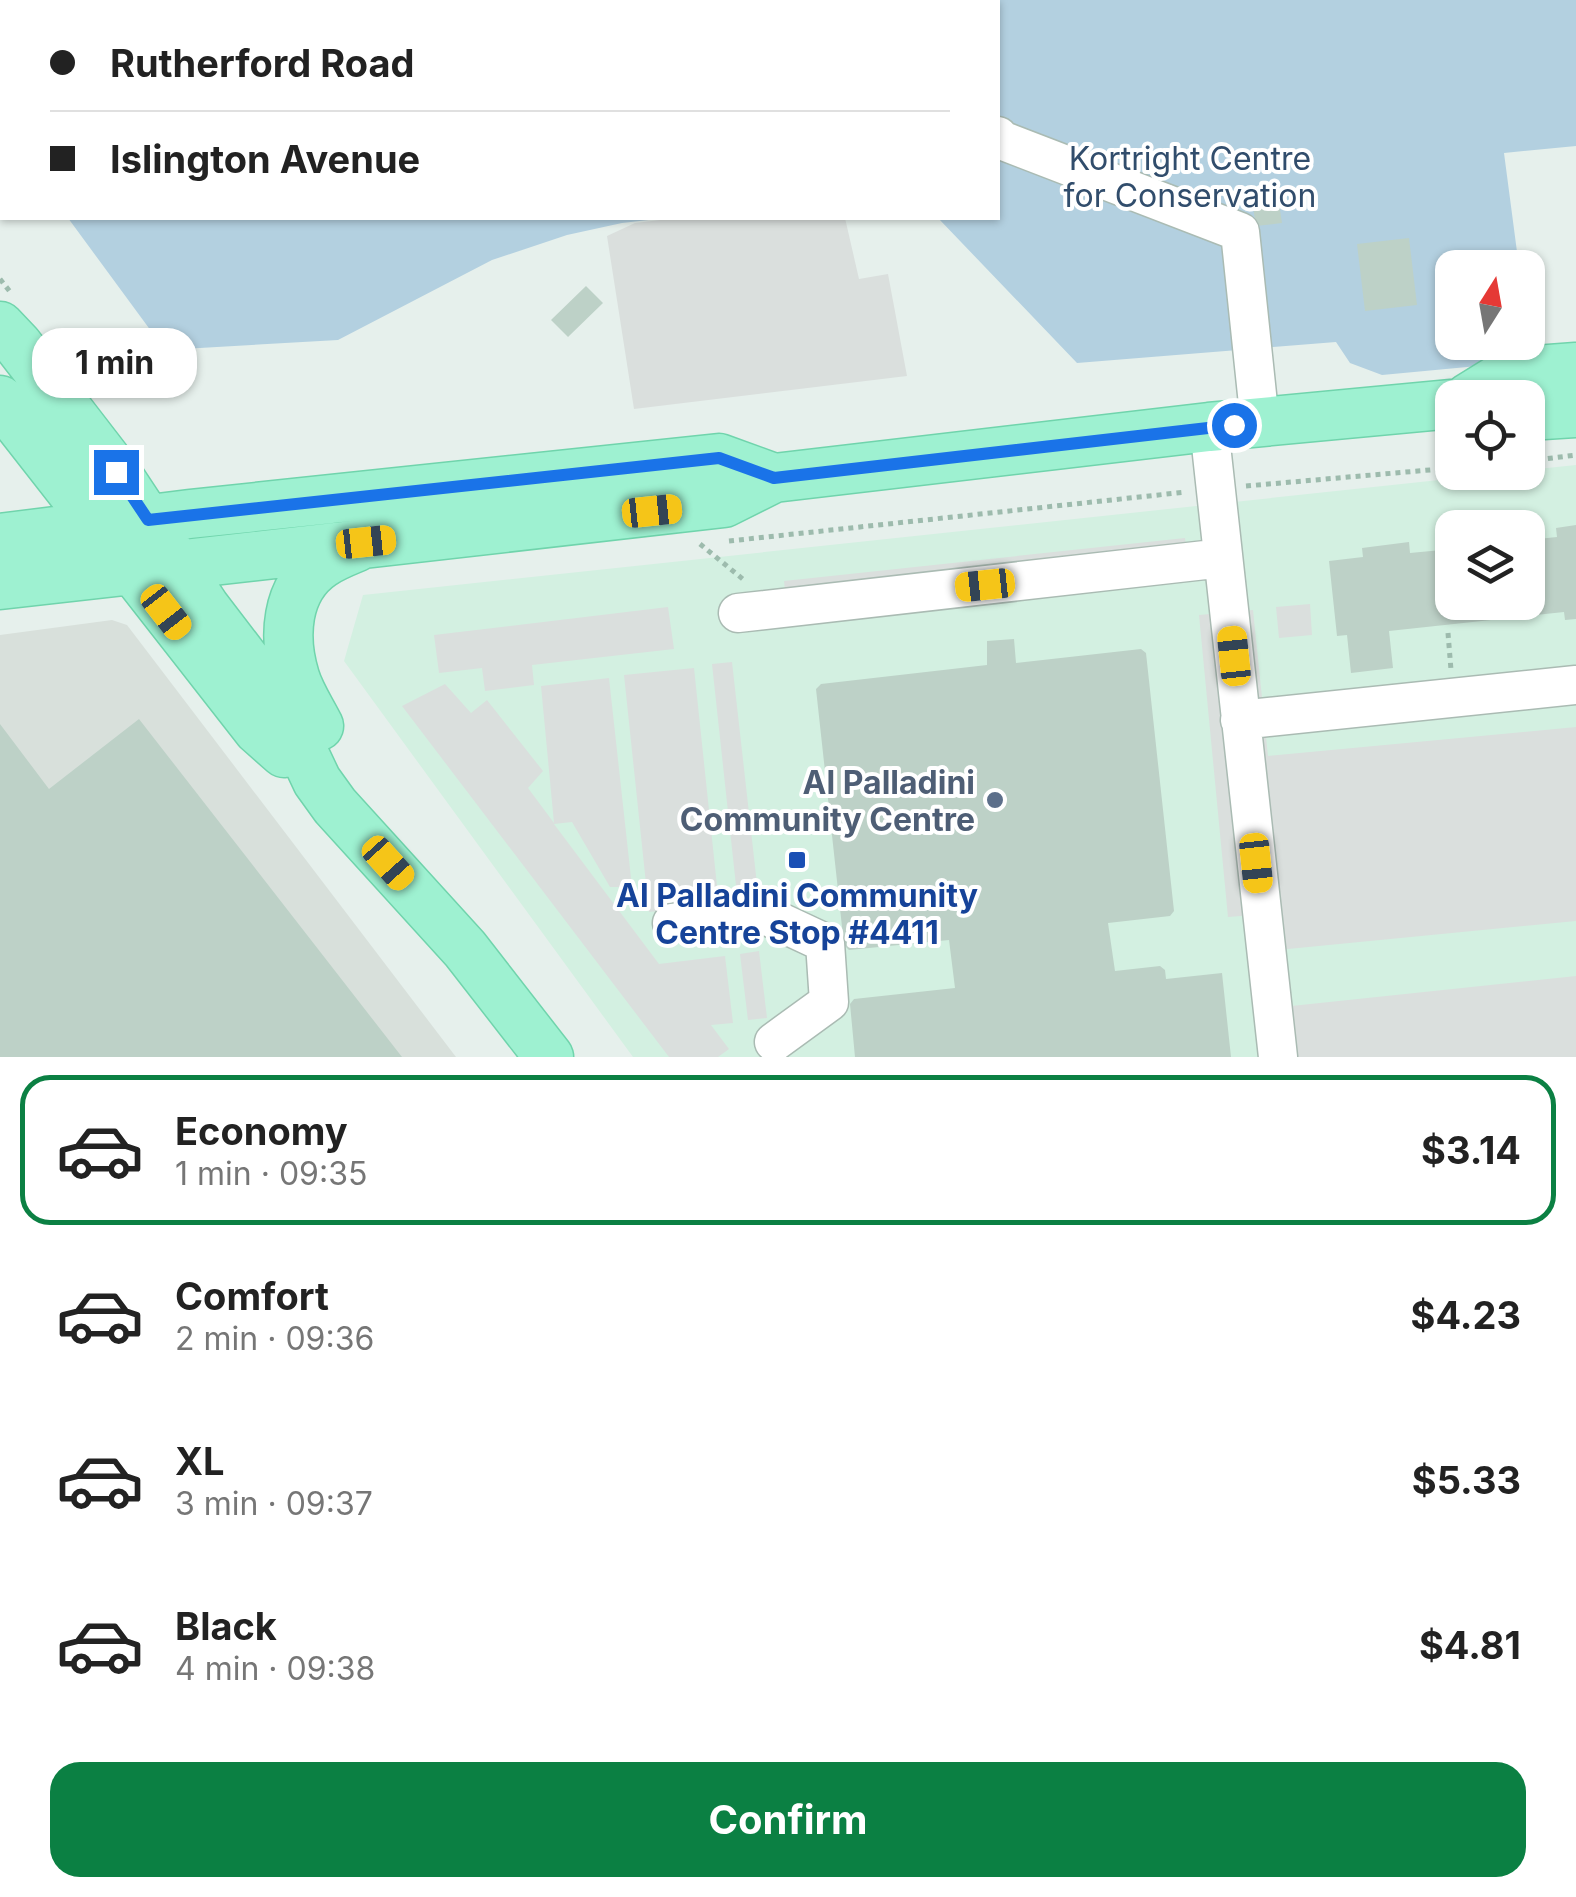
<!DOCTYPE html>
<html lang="en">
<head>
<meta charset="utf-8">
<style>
  :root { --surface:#fff; --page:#f6f6f6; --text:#222; --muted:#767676; --line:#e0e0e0; --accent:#0b8043 }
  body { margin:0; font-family:Inter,sans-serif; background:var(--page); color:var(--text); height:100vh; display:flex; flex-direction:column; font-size:38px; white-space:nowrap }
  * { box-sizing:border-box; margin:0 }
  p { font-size:32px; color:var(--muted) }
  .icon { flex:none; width:55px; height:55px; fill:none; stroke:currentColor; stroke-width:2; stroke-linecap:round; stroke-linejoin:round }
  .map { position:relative; height:1057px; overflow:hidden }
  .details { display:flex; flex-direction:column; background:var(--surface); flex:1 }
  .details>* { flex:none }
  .guide { position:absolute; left:0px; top:0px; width:1000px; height:220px; box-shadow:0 2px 8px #0004; display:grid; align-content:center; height:220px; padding:0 50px; background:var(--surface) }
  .needle { width:65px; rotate:11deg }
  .tools { position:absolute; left:1435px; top:250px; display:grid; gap:20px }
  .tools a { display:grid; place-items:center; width:110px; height:110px; border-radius:20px; background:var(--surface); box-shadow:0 2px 8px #0004; font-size:50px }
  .end { position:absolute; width:45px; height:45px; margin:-22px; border:12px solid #1a73e8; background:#fff; box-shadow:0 0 0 5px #fff }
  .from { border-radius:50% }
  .bubble { position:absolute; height:70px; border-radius:30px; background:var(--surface); box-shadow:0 2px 8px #0004; font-size:32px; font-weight:700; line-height:70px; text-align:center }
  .car { position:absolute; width:30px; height:60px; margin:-30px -15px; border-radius:12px; box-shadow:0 0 8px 2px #0007; background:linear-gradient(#f5c518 24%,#345 0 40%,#f5c518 0 76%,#345 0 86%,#f5c518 0) }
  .guide b { display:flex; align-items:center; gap:35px; height:95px; font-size:38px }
  .guide b+b { border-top:2px solid var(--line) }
  .guide i { width:25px; height:25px; background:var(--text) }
  ul { padding:18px 0 0; list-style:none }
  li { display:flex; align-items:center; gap:30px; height:150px; margin:0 20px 15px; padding:0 30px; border:5px solid transparent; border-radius:30px }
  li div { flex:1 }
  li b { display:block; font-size:38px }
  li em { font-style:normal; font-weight:700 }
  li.current { border-color:var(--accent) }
  li>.icon { width:90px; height:90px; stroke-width:1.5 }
  .cta { display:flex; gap:20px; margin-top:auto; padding:20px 50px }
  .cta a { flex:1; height:115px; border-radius:30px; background:var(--accent); color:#fff; font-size:40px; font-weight:700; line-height:115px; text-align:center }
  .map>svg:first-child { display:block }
</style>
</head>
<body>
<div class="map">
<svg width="1576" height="1057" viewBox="0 0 1576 1057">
  <rect width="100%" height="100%" fill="#e6f0ec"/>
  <!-- commercial -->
  <path fill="#d3f0e1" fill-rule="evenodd" d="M 1576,465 L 1576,1057 L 633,1057 L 344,661 L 363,595 L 1505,473 L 1528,472 L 1528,470 ZM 1452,528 L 1528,528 L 1528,602 L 1452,602 Z"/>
  <!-- industrial -->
  <path fill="#d8e0db" d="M 112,620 L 127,625 L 456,1057 L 0,1057 L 0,635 Z"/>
  <!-- green -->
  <path fill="#b3d0e0" d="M 0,0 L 667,0 L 670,2 L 2,2 L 2,129 L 0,125 Z
    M 736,0 L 1576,0 L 1576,146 L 1504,153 L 1519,267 L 1452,268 L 1452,342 L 1522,343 L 1510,363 L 1382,375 L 1350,363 L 1336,342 L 1077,363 L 938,218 L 998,218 L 998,2 L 738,2 Z
    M 68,218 L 666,218 L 622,223 L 567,235 L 492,260 L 338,340 L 165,350 Z"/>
  <!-- parking -->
  <path fill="#dadfdd" d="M 677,218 L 845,218 L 859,279 L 888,274 L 907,376 L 634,409 L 607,236 L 635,223 Z
    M 1185,538 L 1187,558 L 786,601 L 784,581 Z
    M 1310,604 L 1312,635 L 1279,638 L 1276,607 Z
    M 668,607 L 674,649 L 532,665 L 534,685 L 485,691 L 482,668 L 439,673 L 434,635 Z
    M 1253,610 L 1268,756 L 1576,727 L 1576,921 L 1258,952 L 1254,915 L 1228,917 L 1199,615 Z
    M 732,662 L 759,902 L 738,904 L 712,664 Z
    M 694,668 L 719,905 L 649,912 L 624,675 Z
    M 609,678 L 632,887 L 610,887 L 572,822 L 554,824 L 659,964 L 725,956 L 733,1023 L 711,1025 L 729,1049 L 718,1057 L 669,1057 L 402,706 L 445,684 L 471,713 L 487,700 L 543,771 L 528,788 L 554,823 L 541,686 Z
    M 759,951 L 767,1018 L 748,1020 L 740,954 Z
    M 1576,976 L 1576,1057 L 1267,1057 L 1262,1009 Z"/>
  <!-- building -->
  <path fill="#bdd1c7" d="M 1277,190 L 1282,223 L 1256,226 L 1251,194 Z
    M 1409,238 L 1417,305 L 1365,311 L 1357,244 Z
    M 586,286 L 603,303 L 568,337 L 551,320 Z
    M 1576,525 L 1576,619 L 1565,620 L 1564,612 L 1389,631 L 1393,668 L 1351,673 L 1347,635 L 1337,636 L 1329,561 L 1363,557 L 1362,548 L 1409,542 L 1410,553 L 1452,549 L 1452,602 L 1528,602 L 1528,540 L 1557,537 L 1556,528 Z
    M 1014,639 L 1016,663 L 1141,649 L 1146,653 L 1174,911 L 1170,916 L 1108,923 L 1115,971 L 1160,966 L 1165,970 L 1166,979 L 1222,973 L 1231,1057 L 855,1057 L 850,1004 L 854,999 L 955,988 L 949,940 L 849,950 L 844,945 L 816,689 L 821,684 L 987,665 L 987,641 Z
    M 139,719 L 402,1057 L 0,1057 L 0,724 L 49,789 Z"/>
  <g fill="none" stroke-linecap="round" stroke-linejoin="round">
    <!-- minor casing -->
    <g stroke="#aabbb3" stroke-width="41">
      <path id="minor" d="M 871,0 L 874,2
        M 998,136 L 1001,140 L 1240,232 L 1260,423
        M 1209,427 L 1278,1057
        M 738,613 L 1223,558
        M 1240,720 L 1576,685
        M 672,923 L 763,914 L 825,943 L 829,1002 L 774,1042"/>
    </g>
    <!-- major casing -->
    <g stroke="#70d4ac" stroke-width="51">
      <path id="major" d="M 0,326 L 18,345 L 116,472 L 205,607 L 283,709 L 317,781 L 335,806 L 465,949 L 549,1057
        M 1468,398 L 1510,372 L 1576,367
        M 0,400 L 258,730 L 284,753
        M 1528,416 L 1576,413
        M 0,538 L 190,514 L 719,458 L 774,478
        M 0,585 L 724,503 L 774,478 L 1209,427 L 1452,404
        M 319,726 C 311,710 300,694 295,677 C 283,638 285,589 322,564 C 332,557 345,552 357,547"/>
    </g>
    <!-- path -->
    <path stroke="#9dbbad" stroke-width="5" stroke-dasharray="5 5" stroke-linecap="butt" d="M 0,279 L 11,293
      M 1528,461 L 1576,455
      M 1246,486 L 1452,468
      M 729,541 L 1186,492
      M 700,544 L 744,580
      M 1448,633 L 1451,670"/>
    <!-- minor -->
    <use href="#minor" stroke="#fff" stroke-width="38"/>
    <!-- major -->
    <use href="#major" stroke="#9ef1d1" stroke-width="48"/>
  </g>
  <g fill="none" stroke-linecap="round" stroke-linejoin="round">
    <!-- route -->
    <path stroke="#1a73e8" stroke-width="12" d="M 116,472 L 148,520 L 719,458 L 774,478 L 1234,425"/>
  </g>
  <!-- markers -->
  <circle fill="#5c6f8a" stroke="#fff" stroke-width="4" cx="995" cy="800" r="10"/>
  <rect fill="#1a4fb4" stroke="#fff" stroke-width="4" x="787" y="850" width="20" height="20" rx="5"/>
  <g text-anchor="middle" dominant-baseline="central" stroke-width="8" stroke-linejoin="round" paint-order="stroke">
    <!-- park labels -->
    <g font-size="32" fill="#314d6c" stroke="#fff">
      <text x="1190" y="158">Kortright Centre<tspan x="1190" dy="37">for Conservation</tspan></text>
    </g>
    <!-- service labels -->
    <g font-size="32" font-weight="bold" fill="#4e5e75" stroke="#fff" text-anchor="end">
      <text x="975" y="782">Al Palladini<tspan x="975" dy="37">Community Centre</tspan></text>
    </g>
    <!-- transit labels -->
    <g font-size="32" font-weight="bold" fill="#164399" stroke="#fff">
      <text x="797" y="895">Al Palladini Community<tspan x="797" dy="37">Centre Stop #4411</tspan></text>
    </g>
  </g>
</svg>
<div class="tools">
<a><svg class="needle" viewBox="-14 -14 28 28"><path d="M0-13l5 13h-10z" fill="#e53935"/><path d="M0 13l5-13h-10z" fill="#767676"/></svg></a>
<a><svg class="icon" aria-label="locate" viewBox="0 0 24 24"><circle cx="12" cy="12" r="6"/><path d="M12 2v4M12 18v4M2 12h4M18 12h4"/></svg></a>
<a><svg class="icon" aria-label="layers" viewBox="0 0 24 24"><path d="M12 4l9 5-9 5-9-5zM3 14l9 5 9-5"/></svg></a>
</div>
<i class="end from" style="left:1234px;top:425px"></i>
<i class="end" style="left:116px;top:472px"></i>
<div class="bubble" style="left:32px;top:328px;width:165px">1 min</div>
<i class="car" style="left:652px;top:511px;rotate:84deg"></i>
<i class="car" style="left:366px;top:542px;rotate:84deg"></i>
<i class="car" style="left:985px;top:585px;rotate:264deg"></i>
<i class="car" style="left:166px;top:612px;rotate:142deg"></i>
<i class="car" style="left:1234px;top:656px;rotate:354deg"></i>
<i class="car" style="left:388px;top:863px;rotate:138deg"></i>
<i class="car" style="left:1256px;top:863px;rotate:174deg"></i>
<div class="guide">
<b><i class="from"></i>Rutherford Road</b>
<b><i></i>Islington Avenue</b>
</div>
</div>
<section class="details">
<ul>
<li class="current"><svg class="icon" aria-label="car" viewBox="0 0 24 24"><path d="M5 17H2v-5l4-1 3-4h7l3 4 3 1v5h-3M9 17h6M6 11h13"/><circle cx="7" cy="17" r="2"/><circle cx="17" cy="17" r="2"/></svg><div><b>Economy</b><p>1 min · 09:35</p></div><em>$3.14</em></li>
<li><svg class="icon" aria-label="car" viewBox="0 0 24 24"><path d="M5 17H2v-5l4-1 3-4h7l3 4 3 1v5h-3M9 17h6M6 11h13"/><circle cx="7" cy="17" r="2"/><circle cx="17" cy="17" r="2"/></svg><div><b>Comfort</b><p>2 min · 09:36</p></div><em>$4.23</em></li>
<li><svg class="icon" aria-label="car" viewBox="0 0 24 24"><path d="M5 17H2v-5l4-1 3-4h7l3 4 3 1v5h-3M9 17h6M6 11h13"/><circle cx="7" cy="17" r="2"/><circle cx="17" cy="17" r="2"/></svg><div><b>XL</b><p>3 min · 09:37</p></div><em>$5.33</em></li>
<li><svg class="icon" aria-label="car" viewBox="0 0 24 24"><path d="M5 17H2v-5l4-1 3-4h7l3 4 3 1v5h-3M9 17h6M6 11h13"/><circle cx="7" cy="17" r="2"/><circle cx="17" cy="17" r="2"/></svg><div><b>Black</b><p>4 min · 09:38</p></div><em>$4.81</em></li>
</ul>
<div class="cta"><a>Confirm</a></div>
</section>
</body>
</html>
